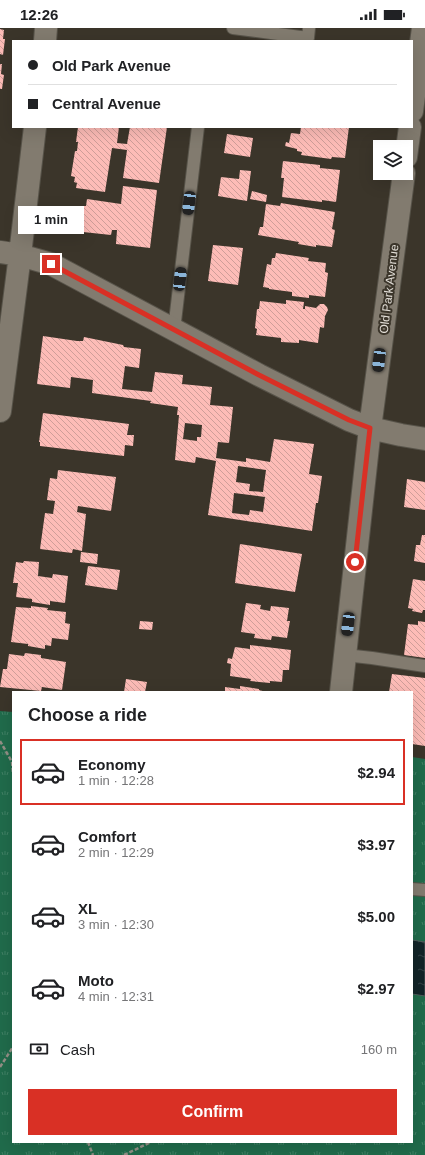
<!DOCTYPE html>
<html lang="en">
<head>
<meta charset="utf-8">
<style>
  :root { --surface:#fff; --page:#f6f6f6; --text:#202124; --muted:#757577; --line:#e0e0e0; --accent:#d93025 }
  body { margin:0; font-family:Arial,sans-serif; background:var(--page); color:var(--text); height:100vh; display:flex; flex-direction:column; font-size:15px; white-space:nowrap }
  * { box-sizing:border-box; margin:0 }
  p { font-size:13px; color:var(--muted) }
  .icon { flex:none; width:22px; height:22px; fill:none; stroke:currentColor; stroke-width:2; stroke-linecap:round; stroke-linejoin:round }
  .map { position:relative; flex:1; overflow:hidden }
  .details { position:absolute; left:12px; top:663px; width:401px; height:452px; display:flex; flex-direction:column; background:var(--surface); border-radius:0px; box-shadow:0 4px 16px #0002 }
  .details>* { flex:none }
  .top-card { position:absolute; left:12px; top:12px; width:401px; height:88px; border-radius:0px; box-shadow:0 4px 16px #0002; display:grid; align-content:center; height:88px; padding:0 16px; background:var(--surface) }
  .tools { position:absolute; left:373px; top:112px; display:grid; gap:8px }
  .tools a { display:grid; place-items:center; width:40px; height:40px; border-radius:0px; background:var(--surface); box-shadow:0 4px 16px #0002; font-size:20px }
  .end { position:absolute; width:18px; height:18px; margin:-9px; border:5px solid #d93025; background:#fff; box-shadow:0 0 0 2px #fff }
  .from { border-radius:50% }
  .bubble { position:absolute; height:28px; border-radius:0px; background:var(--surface); box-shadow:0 4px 16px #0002; font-size:13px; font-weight:800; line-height:28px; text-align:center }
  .car { position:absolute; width:12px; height:24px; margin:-12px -6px; border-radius:5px; box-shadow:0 0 3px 1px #0007; background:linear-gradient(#222 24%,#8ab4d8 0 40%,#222 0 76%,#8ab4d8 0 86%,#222 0) }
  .top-card b { display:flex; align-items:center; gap:14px; height:38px; font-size:15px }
  .top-card b+b { border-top:1px solid var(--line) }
  .top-card i { width:10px; height:10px; background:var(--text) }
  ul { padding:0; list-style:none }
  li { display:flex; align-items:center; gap:12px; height:66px; margin:0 8px 6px; padding:0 8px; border:2px solid transparent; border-radius:0px }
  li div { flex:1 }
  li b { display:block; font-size:15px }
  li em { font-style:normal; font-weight:800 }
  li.current { border-color:var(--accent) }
  li>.icon { width:36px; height:36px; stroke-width:1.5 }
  h2 { padding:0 16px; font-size:18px; line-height:48px }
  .pay { display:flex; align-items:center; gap:10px; height:44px; padding:0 16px; font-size:15px }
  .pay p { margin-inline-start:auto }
  .button { display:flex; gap:8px; margin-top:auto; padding:8px 16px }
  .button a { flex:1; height:46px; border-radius:0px; background:var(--accent); color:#fff; font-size:16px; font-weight:800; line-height:46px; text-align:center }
  .status { display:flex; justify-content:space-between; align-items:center; height:28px; padding:0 20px; background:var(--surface); direction:ltr }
  .status svg { height:11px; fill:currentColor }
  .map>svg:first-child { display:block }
</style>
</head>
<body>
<div class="status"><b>12:26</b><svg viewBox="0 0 49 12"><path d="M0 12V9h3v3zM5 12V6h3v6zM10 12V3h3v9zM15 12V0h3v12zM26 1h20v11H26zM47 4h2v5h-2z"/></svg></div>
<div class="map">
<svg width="425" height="1127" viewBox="0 0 425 1127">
  <defs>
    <pattern id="grass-tufts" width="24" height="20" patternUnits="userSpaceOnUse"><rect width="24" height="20" fill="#206b4b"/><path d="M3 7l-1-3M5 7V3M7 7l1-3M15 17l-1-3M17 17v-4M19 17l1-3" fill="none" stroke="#408064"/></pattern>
    <pattern id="water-ripples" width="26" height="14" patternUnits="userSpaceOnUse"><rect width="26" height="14" fill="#122428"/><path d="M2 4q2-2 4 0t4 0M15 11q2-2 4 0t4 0" fill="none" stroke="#344346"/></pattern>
    <pattern id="building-back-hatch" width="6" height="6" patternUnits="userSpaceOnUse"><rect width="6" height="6" fill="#fdbcb7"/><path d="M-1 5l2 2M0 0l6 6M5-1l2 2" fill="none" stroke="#cf9e99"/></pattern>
  </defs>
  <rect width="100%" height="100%" fill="#3b352a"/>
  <!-- grass -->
  <path fill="url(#grass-tufts)" d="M 0,683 L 13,684 L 13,1114 L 412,1114 L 412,729 L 425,731 L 425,1127 L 0,1127 Z"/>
  <!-- water -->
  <path fill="url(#water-ripples)" stroke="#505c5c" d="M 412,912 L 425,914 L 425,968 L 412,966 Z"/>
  <!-- building -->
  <path fill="url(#building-back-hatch)" fill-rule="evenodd" d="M 0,1 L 4,2 L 3,11 L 5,11 L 3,27 L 0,26 Z
    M 0,36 L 2,36 L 1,46 L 4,47 L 2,61 L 0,61 Z
    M 78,99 L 119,99 L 117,115 L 127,116 L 130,99 L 167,99 L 159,155 L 123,150 L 127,122 L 112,120 L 105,164 L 76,160 L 77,155 L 74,154 L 75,149 L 71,148 L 75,123 L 77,123 L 78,114 L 76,114 Z
    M 301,99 L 349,99 L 345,130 L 332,129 L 331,131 L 301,127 L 302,124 L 297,123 L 297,121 L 285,118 L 286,114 L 289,115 L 291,105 L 300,106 Z
    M 227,106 L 253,110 L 250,129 L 224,125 Z
    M 283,133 L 320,137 L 320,140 L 340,142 L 336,174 L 322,172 L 322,174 L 282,169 L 284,150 L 281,150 Z
    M 240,142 L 251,143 L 247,173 L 218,168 L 221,149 L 239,151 Z
    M 123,158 L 157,162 L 150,220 L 116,216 L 117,202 L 112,202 L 111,207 L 83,204 L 84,197 L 79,196 L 81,178 L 86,178 L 87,171 L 121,176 Z
    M 252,163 L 267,167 L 266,174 L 250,171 Z
    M 281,175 L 335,184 L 332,201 L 335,202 L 332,219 L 316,217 L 316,219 L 298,216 L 299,214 L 258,207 L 260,199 L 263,199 L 266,176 L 280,178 Z
    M 213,217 L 243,220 L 238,257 L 208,253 Z
    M 276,225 L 309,230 L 308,233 L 326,235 L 325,244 L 328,245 L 325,269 L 309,267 L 309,270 L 292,268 L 292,264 L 269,261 L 269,260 L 263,259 L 267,236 L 271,237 L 272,230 L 275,230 Z
    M 286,272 L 304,274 L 303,281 L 305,281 L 305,278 L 316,280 L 320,276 L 324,276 L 327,279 L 328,282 L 325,288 L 324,300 L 320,299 L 318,315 L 299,312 L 299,315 L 281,314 L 281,310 L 256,307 L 257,301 L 255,300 L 257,281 L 259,281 L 260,273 L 286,276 Z
    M 43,308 L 77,313 L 83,313 L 84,309 L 123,317 L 124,319 L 141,321 L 139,340 L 125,338 L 122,361 L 152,364 L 155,344 L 183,347 L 182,356 L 212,359 L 210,377 L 233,379 L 229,415 L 218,414 L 216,430 L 246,434 L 246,430 L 270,434 L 274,411 L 314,416 L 309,446 L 322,448 L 318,475 L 316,475 L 312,503 L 208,487 L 216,433 L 196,429 L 195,435 L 175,432 L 179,387 L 177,387 L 178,379 L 150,375 L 151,373 L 92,365 L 93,352 L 71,349 L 70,360 L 37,356 ZM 185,395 L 202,397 L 201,409 L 197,409 L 197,413 L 183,411 ZM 238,438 L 266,442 L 263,464 L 249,463 L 250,456 L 236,454 ZM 234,465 L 265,469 L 263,484 L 250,482 L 249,487 L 232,485 Z
    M 43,385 L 129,396 L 127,407 L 134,407 L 133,418 L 125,417 L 124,428 L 40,418 L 40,414 L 39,414 Z
    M 58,442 L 116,449 L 111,483 L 78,478 L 77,484 L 86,486 L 82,523 L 73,521 L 72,525 L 40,521 L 45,485 L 53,486 L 55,473 L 47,472 L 50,450 L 57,451 Z
    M 407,451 L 425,454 L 425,482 L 404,479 Z
    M 422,507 L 425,507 L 425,535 L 414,533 L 416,517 L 420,517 Z
    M 240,516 L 302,526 L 295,564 L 235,555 Z
    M 81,524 L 98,526 L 97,536 L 80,534 Z
    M 24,533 L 39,534 L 38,548 L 52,550 L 53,546 L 68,548 L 65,575 L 50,573 L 50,577 L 32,574 L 32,571 L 16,569 L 18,555 L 13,555 L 16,534 L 23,535 Z
    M 88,538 L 120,542 L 117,562 L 85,557 Z
    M 413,551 L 425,553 L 425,582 L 423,582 L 422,585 L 412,583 L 413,581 L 408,580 Z
    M 246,575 L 261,577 L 260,581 L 270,583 L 271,578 L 289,580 L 287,593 L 290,593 L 287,610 L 272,608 L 271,612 L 254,610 L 255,606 L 241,604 Z
    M 31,578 L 48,580 L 47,582 L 66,584 L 65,595 L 70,596 L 68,612 L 52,610 L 51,618 L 45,617 L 45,621 L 28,618 L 28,616 L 11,614 L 16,579 L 31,580 Z
    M 140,593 L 153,594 L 152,602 L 139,601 Z
    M 418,593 L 425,594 L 425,630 L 404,627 L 408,596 L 418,597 Z
    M 250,617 L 291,622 L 289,642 L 283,642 L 282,654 L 270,653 L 270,655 L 250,653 L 251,651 L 230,648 L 231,636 L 227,635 L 228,630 L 232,631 L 235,619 L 250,621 Z
    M 25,625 L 41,627 L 41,630 L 66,634 L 62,662 L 42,659 L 41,663 L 0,659 L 3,641 L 7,641 L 9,626 L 24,628 Z
    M 392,646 L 425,650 L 425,718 L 412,716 L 412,664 L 389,664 Z
    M 126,651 L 147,654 L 145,664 L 124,664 Z
    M 240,658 L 259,661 L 259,662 L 266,664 L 225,664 L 225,659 L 240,661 Z"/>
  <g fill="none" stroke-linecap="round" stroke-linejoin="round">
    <!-- service casing -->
    <g stroke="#575349" stroke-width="14">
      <path id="service" d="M 233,0 L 308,10 L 309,0
        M 174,302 L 198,99
        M 345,627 L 372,630 L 425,638
        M 412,861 L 425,862"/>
    </g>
    <!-- minor casing -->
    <g stroke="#575349" stroke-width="24">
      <path id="minor" d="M 45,13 L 46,0
        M 412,83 L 423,0
        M 406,129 L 410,99
        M 0,224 L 20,227 L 51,236 L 259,347 L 349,392 L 370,400 L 401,407 L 425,411
        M 0,383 L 20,227 L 35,99
        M 341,664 L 370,400 L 404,145"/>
    </g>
    <!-- path -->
    <path stroke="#948f86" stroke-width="2.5" stroke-dasharray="4 2" stroke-linecap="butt" d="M 0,713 L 12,734 L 13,745
      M 0,1039 L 13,1019
      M 88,1114 L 93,1127
      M 124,1127 L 151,1114"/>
    <!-- service -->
    <use href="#service" stroke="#827b6f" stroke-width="12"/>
    <!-- minor -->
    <use href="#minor" stroke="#827b6f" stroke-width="22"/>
  </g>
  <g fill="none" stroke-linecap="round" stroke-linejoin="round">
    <!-- route -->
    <path stroke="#d93025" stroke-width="5" d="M 51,236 L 259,347 L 349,392 L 370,400 L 355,534"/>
  </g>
  <g text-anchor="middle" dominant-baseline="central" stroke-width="4" stroke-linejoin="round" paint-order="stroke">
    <!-- street labels -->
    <g font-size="12" fill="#e1ddd6" stroke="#3b352a">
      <text transform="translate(389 261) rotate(-83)">Old Park Avenue</text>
    </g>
  </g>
</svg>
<div class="tools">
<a><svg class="icon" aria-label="layers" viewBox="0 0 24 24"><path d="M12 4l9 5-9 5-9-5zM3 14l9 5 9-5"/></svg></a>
</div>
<i class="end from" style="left:355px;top:534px"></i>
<i class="end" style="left:51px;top:236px"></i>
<div class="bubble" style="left:18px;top:178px;width:66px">1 min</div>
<i class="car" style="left:189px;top:175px;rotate:187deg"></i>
<i class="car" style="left:180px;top:251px;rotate:7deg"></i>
<i class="car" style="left:379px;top:332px;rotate:187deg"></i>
<i class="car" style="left:348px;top:596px;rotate:187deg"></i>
<div class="top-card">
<b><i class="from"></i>Old Park Avenue</b>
<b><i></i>Central Avenue</b>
</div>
<section class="details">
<h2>Choose a ride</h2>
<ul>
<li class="current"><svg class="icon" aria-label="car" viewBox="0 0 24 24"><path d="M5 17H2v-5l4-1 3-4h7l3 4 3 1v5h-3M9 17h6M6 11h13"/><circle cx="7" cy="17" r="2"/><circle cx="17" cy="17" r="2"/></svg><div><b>Economy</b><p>1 min · 12:28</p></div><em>$2.94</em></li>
<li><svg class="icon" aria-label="car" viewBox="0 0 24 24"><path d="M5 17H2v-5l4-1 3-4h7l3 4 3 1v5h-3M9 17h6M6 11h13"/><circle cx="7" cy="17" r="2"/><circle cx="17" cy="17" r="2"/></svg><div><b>Comfort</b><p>2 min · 12:29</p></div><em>$3.97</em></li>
<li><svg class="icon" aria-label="car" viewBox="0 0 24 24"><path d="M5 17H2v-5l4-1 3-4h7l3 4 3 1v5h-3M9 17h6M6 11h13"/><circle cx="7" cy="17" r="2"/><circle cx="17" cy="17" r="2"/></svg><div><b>XL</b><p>3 min · 12:30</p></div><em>$5.00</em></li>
<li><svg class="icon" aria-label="car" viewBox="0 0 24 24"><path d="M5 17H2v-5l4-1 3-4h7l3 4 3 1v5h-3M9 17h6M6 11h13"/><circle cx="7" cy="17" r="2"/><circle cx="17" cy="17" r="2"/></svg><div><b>Moto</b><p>4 min · 12:31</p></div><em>$2.97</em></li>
</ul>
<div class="pay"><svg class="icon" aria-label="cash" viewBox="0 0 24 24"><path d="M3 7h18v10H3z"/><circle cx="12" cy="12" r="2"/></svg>Cash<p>160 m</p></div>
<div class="button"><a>Confirm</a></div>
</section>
</div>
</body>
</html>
